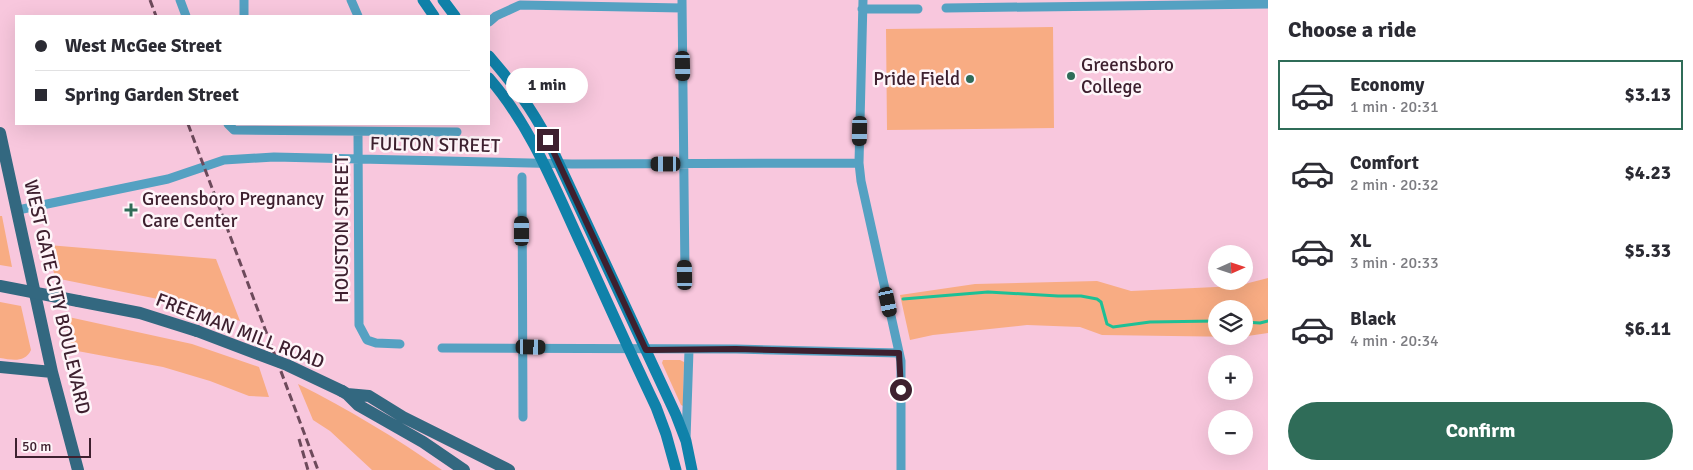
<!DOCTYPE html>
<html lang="en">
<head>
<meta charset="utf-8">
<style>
  :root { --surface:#fff; --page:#f2f2f3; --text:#2b2b33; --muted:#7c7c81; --line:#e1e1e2; --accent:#2f6c58 }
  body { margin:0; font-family:Signika,sans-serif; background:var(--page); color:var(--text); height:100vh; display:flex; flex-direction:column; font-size:19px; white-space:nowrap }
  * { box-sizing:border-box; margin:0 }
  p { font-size:16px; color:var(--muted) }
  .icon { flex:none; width:28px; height:28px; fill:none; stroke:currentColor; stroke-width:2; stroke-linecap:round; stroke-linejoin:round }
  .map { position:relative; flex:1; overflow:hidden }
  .details { display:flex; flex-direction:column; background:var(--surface); width:425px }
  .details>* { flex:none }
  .guide { position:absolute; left:15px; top:15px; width:475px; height:110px; border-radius:0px; box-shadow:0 5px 20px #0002; display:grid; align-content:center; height:110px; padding:0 20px; background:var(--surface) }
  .needle { width:32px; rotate:87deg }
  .fabs { position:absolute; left:1208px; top:245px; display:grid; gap:10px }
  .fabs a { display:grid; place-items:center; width:45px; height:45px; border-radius:50%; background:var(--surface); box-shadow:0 5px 20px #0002; font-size:25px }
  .scale { position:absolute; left:15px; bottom:12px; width:76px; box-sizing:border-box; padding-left:5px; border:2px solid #3e202f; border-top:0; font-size:14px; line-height:18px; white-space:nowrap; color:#3e202f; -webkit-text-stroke:4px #fef5f9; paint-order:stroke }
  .end { position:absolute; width:22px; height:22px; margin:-11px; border:6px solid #3e202f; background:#fff; box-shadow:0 0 0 2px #fff }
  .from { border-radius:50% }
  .bubble { position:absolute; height:35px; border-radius:18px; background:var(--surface); box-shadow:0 5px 20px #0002; font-size:16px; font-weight:800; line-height:35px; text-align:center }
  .car { position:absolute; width:15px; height:30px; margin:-15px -8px; border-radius:6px; box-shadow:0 0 4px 1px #0007; background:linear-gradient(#222 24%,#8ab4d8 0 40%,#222 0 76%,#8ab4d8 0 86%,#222 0) }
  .guide b { display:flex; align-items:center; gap:18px; height:48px; font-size:19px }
  .guide b+b { border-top:1px solid var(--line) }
  .guide i { width:12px; height:12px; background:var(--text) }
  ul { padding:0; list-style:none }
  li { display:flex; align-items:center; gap:15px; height:70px; margin:0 10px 8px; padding:0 10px; border:2px solid transparent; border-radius:0px }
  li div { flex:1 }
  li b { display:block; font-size:19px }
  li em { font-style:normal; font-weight:800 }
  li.on { border-color:var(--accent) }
  li>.icon { width:45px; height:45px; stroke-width:1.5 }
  h2 { padding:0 20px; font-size:22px; line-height:60px }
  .action { display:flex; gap:10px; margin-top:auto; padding:10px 20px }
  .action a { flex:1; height:58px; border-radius:30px; background:var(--accent); color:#fff; font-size:20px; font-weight:800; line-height:58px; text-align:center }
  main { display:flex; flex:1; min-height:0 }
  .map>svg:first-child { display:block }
</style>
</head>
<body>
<main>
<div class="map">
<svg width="1268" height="470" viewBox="0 0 1268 470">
  <rect width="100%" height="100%" fill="#f8c7dd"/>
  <!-- green -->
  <path fill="#f8ac83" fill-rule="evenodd" d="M 1053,27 L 1054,128 L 887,130 L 886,29 Z
    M 0,216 L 2,216 L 12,267 L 0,265 Z
    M 48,245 L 216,259 L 240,321 L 197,307 L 55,278 Z
    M 1268,278 L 1268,333 L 1241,337 L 1102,335 L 1080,327 L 1027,325 L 933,335 L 910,340 L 900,295 L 975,284 L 1097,281 L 1131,291 L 1237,286 ZM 1216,309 L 1244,309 L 1244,336 L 1216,336 Z
    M 0,302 L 21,306 L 31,350 C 25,363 12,360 0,358 Z
    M 64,316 L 192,344 L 259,367 L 269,397 L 249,396 L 210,381 L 163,367 L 72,350 Z
    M 663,360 L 680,360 L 684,362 L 683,406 L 681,405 L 662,363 Z
    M 298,384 C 348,409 396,438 442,470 L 372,470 L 330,431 L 313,420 Z"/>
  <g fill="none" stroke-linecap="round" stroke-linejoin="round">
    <!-- stream -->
    <path stroke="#1ec095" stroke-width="3" d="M 903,299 L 988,292 L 1058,296 L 1081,296 L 1097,299 L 1101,302 L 1107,324 L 1113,327 L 1150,322 L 1216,321
      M 1244,322 L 1260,323 L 1268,321"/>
    <!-- street -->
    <path stroke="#55a1c2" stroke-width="9" d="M 180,0 L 186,16
      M 351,0 L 358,16
      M 682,0 L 685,275
      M 863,0 L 859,163 L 861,181 L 901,361 L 901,470
      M 946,8 L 1268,4
      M 862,9 L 918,9
      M 244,16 L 244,0
      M 489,22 L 496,16 L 520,5 L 682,8
      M 228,124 L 234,130 L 457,132
      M 358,132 L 359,325 L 367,340 L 376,343 L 400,344
      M 522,177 L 523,417
      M 18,210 L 168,179 L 224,160 L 274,157 L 572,164 L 859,163
      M 442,348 L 736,349 L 899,353
      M 686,439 L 689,350"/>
    <!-- secondary -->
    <path stroke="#1082aa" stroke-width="11" d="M 423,0 L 434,16
      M 443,0 L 455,16
      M 489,56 C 513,84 531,107 548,140 L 676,415 L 686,441 L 692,470
      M 489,78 C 534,130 557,194 586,255 C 609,306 632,357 656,407 L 666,434 L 676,470"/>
    <!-- primary -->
    <path stroke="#336880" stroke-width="12" d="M 0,133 L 52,372 L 78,470
      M 78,301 L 140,313 L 197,331
      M 0,367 L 52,372
      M 342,391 L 347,394 L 369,396 L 403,417 L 509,470
      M 347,394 L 358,405 L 423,442 L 464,470"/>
    <!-- rail -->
    <path stroke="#6d4a5b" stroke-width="3" stroke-dasharray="8 4" stroke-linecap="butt" d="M 150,0 L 156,16
      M 188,124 L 318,470
      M 299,439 L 308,470"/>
    <!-- primary-bridge -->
    <path stroke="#336880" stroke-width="12" d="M 0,286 L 78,301
      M 197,331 L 287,365 L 342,391"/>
  </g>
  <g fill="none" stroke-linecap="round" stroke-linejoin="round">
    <!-- route -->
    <path stroke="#3e202f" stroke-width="6" d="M 548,140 L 646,350 L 736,349 L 899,353 L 901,390"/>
  </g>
  <!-- markers -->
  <g fill="#2f6c58" stroke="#fef5f9" stroke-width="2">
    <circle cx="1071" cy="76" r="5"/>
    <circle cx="970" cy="79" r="5"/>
    <path d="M128.5 202.5h5v5h5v5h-5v5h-5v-5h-5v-5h5z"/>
  </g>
  <g text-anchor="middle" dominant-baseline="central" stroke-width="5" stroke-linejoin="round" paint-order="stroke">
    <!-- poi labels -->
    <g font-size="19" fill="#3e202f" stroke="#fef5f9" text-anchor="start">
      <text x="1081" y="65">Greensboro<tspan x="1081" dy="22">College</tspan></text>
      <text x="960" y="79" text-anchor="end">Pride Field</text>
      <text x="142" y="199">Greensboro Pregnancy<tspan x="142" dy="22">Care Center</tspan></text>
    </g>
    <!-- street labels -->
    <g font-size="19" fill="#3e202f" stroke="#fef5f9">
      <text transform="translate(435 145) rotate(1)">FULTON STREET</text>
      <text transform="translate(342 229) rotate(-90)">HOUSTON STREET</text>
      <text transform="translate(57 297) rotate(77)">WEST GATE CITY BOULEVARD</text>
      <text transform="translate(240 331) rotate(21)">FREEMAN MILL ROAD</text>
    </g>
  </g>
</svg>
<div class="fabs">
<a><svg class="needle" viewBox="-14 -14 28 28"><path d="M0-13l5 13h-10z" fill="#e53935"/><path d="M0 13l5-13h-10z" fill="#7c7c81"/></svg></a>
<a><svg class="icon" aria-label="layers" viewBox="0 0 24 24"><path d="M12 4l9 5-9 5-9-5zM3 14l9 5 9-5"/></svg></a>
<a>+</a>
<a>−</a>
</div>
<div class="scale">50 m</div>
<i class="end from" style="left:901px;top:390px"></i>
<i class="end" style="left:548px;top:140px"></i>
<div class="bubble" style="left:506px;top:68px;width:82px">1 min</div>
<i class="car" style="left:683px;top:66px;rotate:179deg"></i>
<i class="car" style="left:860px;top:131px;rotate:181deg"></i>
<i class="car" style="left:666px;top:164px;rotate:270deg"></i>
<i class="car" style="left:522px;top:231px;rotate:0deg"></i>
<i class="car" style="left:685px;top:275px;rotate:359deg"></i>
<i class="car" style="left:888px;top:302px;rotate:168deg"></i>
<i class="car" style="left:531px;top:347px;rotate:91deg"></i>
<div class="guide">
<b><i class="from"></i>West McGee Street</b>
<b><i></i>Spring Garden Street</b>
</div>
</div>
<section class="details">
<h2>Choose a ride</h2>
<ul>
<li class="on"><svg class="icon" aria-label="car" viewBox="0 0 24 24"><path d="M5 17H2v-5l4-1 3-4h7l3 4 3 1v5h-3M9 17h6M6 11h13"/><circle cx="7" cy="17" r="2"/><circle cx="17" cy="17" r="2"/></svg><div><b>Economy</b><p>1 min · 20:31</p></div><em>$3.13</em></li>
<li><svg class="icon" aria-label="car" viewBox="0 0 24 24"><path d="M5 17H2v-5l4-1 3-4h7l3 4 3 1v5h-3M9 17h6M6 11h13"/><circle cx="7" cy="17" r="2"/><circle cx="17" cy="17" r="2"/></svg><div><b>Comfort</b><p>2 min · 20:32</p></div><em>$4.23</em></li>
<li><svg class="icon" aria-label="car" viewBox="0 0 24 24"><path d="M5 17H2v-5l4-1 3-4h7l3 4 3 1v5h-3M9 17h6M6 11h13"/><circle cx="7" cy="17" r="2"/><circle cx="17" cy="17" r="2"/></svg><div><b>XL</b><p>3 min · 20:33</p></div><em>$5.33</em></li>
<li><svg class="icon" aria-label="car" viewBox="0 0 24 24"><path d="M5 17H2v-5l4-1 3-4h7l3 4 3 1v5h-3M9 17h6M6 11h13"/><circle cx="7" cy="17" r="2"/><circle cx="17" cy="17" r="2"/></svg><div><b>Black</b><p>4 min · 20:34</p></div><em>$6.11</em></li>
</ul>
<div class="action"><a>Confirm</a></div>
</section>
</main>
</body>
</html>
